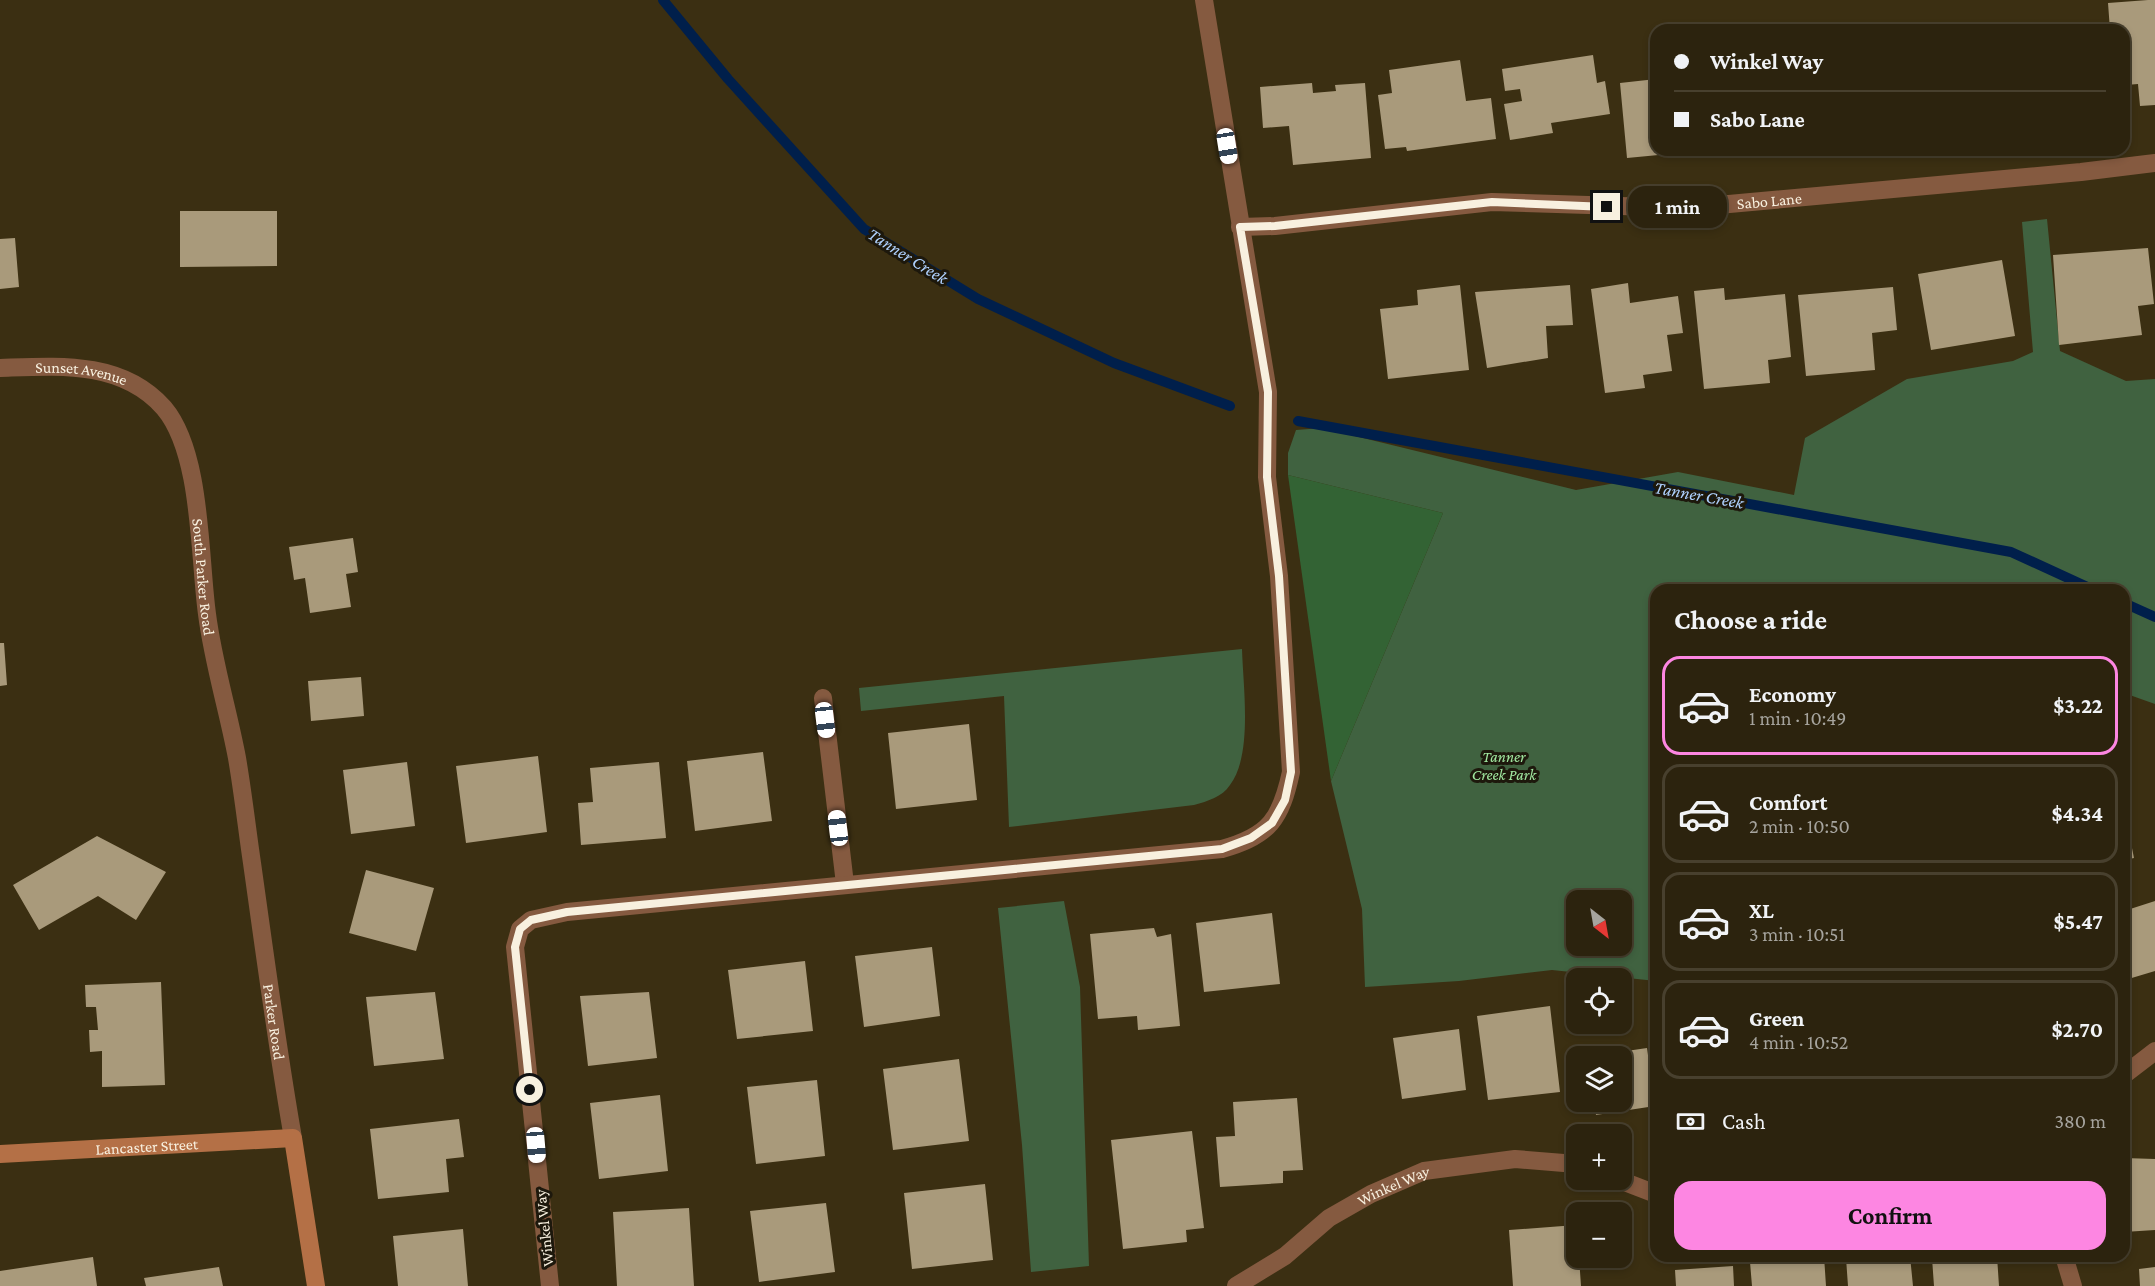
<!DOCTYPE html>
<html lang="en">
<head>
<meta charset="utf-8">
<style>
  :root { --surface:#2c230e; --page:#342b17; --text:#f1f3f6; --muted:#a6a49e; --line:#48402e; --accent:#fd86e2 }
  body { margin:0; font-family:"Crimson Pro",serif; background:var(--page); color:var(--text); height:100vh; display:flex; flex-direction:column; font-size:22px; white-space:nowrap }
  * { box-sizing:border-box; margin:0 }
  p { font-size:20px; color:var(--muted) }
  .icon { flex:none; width:33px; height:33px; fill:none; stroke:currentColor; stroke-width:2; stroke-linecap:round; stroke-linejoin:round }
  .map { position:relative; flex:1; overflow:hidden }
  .details { position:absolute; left:1650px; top:584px; width:480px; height:678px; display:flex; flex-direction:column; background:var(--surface); border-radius:18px; box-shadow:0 3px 9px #0003,0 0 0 2px var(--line) }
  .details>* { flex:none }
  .guide { position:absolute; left:1650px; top:24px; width:480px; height:132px; border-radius:18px; box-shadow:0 3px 9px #0003,0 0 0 2px var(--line); display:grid; align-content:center; height:132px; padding:0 24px; background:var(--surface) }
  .needle { width:39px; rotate:149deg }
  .tools { position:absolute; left:1566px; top:890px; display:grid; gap:12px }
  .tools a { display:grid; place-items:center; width:66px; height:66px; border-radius:12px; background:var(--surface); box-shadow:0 3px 9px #0003,0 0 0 2px var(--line); font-size:30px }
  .end { position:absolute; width:27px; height:27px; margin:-14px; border:8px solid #f8f0df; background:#111; box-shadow:0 0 0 3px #111 }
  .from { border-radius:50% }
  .bubble { position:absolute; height:42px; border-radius:18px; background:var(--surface); box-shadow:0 3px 9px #0003,0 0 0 2px var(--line); font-size:20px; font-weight:700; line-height:42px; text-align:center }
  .car { position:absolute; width:18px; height:36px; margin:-18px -9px; border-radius:8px; box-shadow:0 0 4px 2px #0007; background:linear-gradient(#fff 24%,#345 0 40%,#fff 0 76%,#345 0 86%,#fff 0) }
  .guide b { display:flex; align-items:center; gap:21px; height:57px; font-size:22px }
  .guide b+b { border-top:2px solid var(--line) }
  .guide i { width:15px; height:15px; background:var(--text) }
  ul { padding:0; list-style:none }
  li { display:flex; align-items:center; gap:18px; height:99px; margin:0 12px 9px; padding:0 12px; border:3px solid var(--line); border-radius:18px }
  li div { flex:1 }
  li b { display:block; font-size:22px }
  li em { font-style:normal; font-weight:700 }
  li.current { border-color:var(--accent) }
  li>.icon { width:54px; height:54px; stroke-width:1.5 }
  h2 { padding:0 24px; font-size:27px; line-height:72px }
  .pay { display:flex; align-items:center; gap:15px; height:66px; padding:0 24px; font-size:22px }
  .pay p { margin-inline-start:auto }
  .cta { display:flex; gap:12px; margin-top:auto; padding:12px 24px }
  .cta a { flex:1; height:69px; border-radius:18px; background:var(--accent); color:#111; font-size:24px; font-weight:700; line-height:69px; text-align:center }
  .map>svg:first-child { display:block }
</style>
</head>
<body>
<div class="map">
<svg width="2155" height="1286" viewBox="0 0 2155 1286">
  <rect width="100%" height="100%" fill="#3b2f12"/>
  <!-- green -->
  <path fill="#406240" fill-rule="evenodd" d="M 2047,219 L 2060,351 L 2126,381 L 2155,379 L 2155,704 L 2124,693 L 2124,590 L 1656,590 L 1656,981 L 1552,970 L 1459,981 L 1365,987 L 1362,909 L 1331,781 L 1443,513 L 1288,475 L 1288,453 L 1296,430 L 1322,428 L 1576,490 L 1678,472 L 1794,495 L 1805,438 L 1907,379 L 2013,361 L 2033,352 L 2022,222 ZM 1576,900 L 1622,900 L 1622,945 L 1576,945 Z
    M 1242,649 C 1243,686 1253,755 1230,785 C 1222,797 1208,801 1194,805 L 1009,827 L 1004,696 L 861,711 L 859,688 Z
    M 1064,901 L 1080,987 L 1089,1266 L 1031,1272 L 1022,1145 L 998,908 Z"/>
  <!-- forest -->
  <path fill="#336334" d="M 1288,475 L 1443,513 L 1331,781 Z"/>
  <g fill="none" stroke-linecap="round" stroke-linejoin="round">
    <!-- stream -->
    <path stroke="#001f4b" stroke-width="10" d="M 663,0 L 728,79 L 864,229 L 978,299 L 1114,363 L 1230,406
      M 1298,421 L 2011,552 L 2094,590
      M 2124,603 L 2155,617"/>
  </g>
  <!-- building -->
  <path fill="#a99a7b" d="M 2148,0 L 2155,0 L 2155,105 L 2140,106 L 2138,84 L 2126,85 L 2124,75 L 2124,30 L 2110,30 L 2108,3 Z
    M 1593,55 L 1597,83 L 1605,81 L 1610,114 L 1551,123 L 1553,133 L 1510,140 L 1504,104 L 1522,101 L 1520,89 L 1505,91 L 1502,69 Z
    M 1460,60 L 1466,101 L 1491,98 L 1496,139 L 1407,151 L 1406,147 L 1385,149 L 1378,95 L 1392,93 L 1389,70 Z
    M 1656,79 L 1656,150 L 1690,150 L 1690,152 L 1627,158 L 1620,83 Z
    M 1312,83 L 1313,93 L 1336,91 L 1335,85 L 1365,83 L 1371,158 L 1293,165 L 1289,126 L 1263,128 L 1260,87 Z
    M 180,211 L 277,211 L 277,266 L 180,267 Z
    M 15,238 L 19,287 L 0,289 L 0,239 Z
    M 2148,248 L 2154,304 L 2138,306 L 2142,335 L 2059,345 L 2053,255 Z
    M 2002,260 L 2015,336 L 1931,350 L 1918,274 Z
    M 1628,283 L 1630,303 L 1678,296 L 1683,333 L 1667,335 L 1672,371 L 1643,375 L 1645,388 L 1605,393 L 1591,289 Z
    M 1460,285 L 1469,370 L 1388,379 L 1380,309 L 1418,305 L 1417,290 Z
    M 1570,285 L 1573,325 L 1546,326 L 1548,358 L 1487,368 L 1475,292 Z
    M 1893,287 L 1897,330 L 1872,333 L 1875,370 L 1806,376 L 1798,295 Z
    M 1724,288 L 1725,300 L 1785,294 L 1791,357 L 1768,360 L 1770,383 L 1704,389 L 1694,291 Z
    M 353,538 L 358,572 L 346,574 L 351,607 L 310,613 L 305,578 L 294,580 L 289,547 Z
    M 0,643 L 4,643 L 7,685 L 0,686 Z
    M 361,677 L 364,716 L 311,721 L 308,681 Z
    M 969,724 L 977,800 L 896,809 L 888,733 Z
    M 763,752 L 772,821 L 695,831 L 687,761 Z
    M 538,756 L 547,832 L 466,843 L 456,766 Z
    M 407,762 L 415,826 L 351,834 L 343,770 Z
    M 659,762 L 666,838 L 581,845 L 578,803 L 593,802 L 590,768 Z
    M 2124,808 L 2134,858 L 2124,860 Z
    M 97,836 L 166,872 L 136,920 L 98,896 L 39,930 L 13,885 Z
    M 366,870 L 434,888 L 416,951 L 349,933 Z
    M 2155,901 L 2155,971 L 2125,980 L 2124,911 Z
    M 1272,913 L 1280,984 L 1204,992 L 1196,923 Z
    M 1154,928 L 1157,937 L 1171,934 L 1180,1026 L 1138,1030 L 1137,1016 L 1098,1019 L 1090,934 Z
    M 932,947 L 940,1016 L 864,1027 L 855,956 Z
    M 805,961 L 813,1031 L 737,1039 L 728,970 Z
    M 161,982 L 165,1085 L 102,1087 L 102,1051 L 90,1052 L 89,1030 L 98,1030 L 96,1007 L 86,1007 L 85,985 Z
    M 435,992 L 444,1059 L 374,1066 L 366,997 Z
    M 649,992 L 657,1058 L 588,1066 L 580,996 Z
    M 1550,1006 L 1560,1092 L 1488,1100 L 1477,1016 Z
    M 1459,1029 L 1466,1090 L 1402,1099 L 1393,1038 Z
    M 1647,1048 L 1655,1106 L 1596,1115 L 1594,1101 L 1622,1101 L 1622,1056 L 1599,1055 Z
    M 959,1059 L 969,1141 L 893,1150 L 883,1069 Z
    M 817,1080 L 825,1156 L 756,1164 L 747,1087 Z
    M 660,1095 L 668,1171 L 599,1179 L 590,1103 Z
    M 1297,1098 L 1303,1170 L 1283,1171 L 1283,1183 L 1220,1187 L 1216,1137 L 1235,1136 L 1233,1102 Z
    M 459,1119 L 464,1157 L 446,1159 L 449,1192 L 378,1199 L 370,1129 Z
    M 1192,1131 L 1204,1228 L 1186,1230 L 1187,1242 L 1123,1249 L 1111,1140 Z
    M 2124,1158 L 2155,1159 L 2155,1230 L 2124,1232 Z
    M 985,1184 L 993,1260 L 912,1269 L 904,1193 Z
    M 826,1203 L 835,1272 L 759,1282 L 750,1211 Z
    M 689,1208 L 694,1286 L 617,1286 L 613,1212 Z
    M 1576,1225 L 1576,1257 L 1579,1257 L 1581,1286 L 1513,1286 L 1509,1230 Z
    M 463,1229 L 468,1286 L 398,1286 L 393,1236 Z
    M 1824,1256 L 1826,1286 L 1752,1286 L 1750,1262 Z
    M 1886,1256 L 1910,1256 L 1913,1286 L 1848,1286 L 1846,1258 Z
    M 1969,1256 L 1997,1256 L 1999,1286 L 1934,1286 L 1932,1258 Z
    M 93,1257 L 97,1286 L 0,1286 L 0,1271 Z
    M 1733,1266 L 1734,1286 L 1676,1286 L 1675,1270 Z
    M 219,1267 L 223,1286 L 146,1286 L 144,1278 Z
    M 2155,1267 L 2155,1286 L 2140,1286 L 2139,1269 Z"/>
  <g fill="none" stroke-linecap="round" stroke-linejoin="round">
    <!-- street -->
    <g stroke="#855a40" stroke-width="18">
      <path id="s1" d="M 1240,227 L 1275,226 L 1492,202 L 1685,208 L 2081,172 L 2155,163"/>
      <path id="s2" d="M 0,368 C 57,366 122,360 164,408 C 202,453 199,556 207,614 C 213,662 228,710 237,758 C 243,793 247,829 252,863 C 265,955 277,1047 293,1138"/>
      <path d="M 823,698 L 845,884"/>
      <path d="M 2124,1075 L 2155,1051"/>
      <path d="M 1617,1179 L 1656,1194"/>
      <path d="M 2064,1256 L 2073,1286"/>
      <path d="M 550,1286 L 515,947 L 520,929 L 531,920 L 567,912 L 1222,849 C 1270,836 1281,818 1291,772 L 1279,576 L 1267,477 L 1268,392 L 1204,0"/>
      <path id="s3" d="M 1236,1286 L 1285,1256 L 1329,1218 L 1371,1194 L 1424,1171 L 1515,1159 L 1576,1164"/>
    </g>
    <!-- secondary -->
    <path stroke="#b47046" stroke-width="18" id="s4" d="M 0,1154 L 293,1138 L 316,1286"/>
  </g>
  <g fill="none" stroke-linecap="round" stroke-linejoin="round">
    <!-- route -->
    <path stroke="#f8f0df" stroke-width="8" d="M 530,1090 L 515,947 L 520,929 L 531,920 L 567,912 L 1222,849 L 1251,838 L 1272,823 L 1285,800 L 1291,772 L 1279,576 L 1267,477 L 1268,392 L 1240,227 L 1275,226 L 1492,202 L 1607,207"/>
  </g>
  <g text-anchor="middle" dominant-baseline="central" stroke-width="6" stroke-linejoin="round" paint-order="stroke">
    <!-- street labels -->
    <g font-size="16" fill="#f8f0df" stroke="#1d180c">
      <text stroke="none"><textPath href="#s1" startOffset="531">Sabo Lane</textPath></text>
      <text stroke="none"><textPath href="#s2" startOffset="82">Sunset Avenue</textPath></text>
      <text stroke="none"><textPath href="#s2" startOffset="351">South Parker Road</textPath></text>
      <text stroke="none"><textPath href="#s2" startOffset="802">Parker Road</textPath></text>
      <text stroke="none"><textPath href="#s4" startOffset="147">Lancaster Street</textPath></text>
      <text stroke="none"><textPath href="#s3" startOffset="188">Winkel Way</textPath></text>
      <text transform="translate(544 1228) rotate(-96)">Winkel Way</text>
    </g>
    <!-- park labels -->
    <g font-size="16" font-style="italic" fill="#a1e8a0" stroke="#1d180c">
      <text x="1504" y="756">Tanner<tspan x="1504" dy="18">Creek Park</tspan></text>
    </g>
    <!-- water labels -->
    <g font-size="18" font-style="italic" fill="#afd1fe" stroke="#1d180c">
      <text transform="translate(908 256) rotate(32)">Tanner Creek</text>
      <text transform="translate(1699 495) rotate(10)">Tanner Creek</text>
    </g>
  </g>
</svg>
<div class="tools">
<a><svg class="needle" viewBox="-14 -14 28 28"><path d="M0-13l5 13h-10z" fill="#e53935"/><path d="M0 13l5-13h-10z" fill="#a6a49e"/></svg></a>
<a><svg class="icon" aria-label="locate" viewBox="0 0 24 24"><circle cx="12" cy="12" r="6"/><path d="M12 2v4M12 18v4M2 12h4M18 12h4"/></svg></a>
<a><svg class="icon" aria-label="layers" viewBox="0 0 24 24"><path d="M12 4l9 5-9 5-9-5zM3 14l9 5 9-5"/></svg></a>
<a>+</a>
<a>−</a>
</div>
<i class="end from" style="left:530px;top:1090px"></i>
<i class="end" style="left:1607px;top:207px"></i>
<div class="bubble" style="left:1628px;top:186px;width:99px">1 min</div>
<i class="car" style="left:1227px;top:146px;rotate:171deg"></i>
<i class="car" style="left:825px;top:720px;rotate:173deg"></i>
<i class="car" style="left:838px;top:828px;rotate:353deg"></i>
<i class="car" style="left:536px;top:1145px;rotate:175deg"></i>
<div class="guide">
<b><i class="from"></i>Winkel Way</b>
<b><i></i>Sabo Lane</b>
</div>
<section class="details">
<h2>Choose a ride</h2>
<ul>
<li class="current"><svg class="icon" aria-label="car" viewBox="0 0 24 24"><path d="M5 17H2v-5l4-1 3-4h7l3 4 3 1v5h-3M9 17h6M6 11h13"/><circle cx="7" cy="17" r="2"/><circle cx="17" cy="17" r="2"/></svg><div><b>Economy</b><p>1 min · 10:49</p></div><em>$3.22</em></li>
<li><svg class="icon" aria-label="car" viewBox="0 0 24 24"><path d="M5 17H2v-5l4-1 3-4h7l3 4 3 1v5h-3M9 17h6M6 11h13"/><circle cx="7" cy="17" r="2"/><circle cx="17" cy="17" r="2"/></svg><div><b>Comfort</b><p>2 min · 10:50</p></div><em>$4.34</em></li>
<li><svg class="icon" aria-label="car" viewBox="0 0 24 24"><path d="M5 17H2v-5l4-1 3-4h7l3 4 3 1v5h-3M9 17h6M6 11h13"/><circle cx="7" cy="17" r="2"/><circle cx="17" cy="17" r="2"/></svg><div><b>XL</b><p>3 min · 10:51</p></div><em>$5.47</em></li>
<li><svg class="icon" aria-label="car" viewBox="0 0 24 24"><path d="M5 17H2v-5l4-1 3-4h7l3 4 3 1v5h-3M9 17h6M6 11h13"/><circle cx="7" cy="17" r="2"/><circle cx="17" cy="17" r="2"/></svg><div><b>Green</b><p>4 min · 10:52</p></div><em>$2.70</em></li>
</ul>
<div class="pay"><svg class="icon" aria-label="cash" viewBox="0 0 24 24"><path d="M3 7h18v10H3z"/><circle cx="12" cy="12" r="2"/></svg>Cash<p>380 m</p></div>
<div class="cta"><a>Confirm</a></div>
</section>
</div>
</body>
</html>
